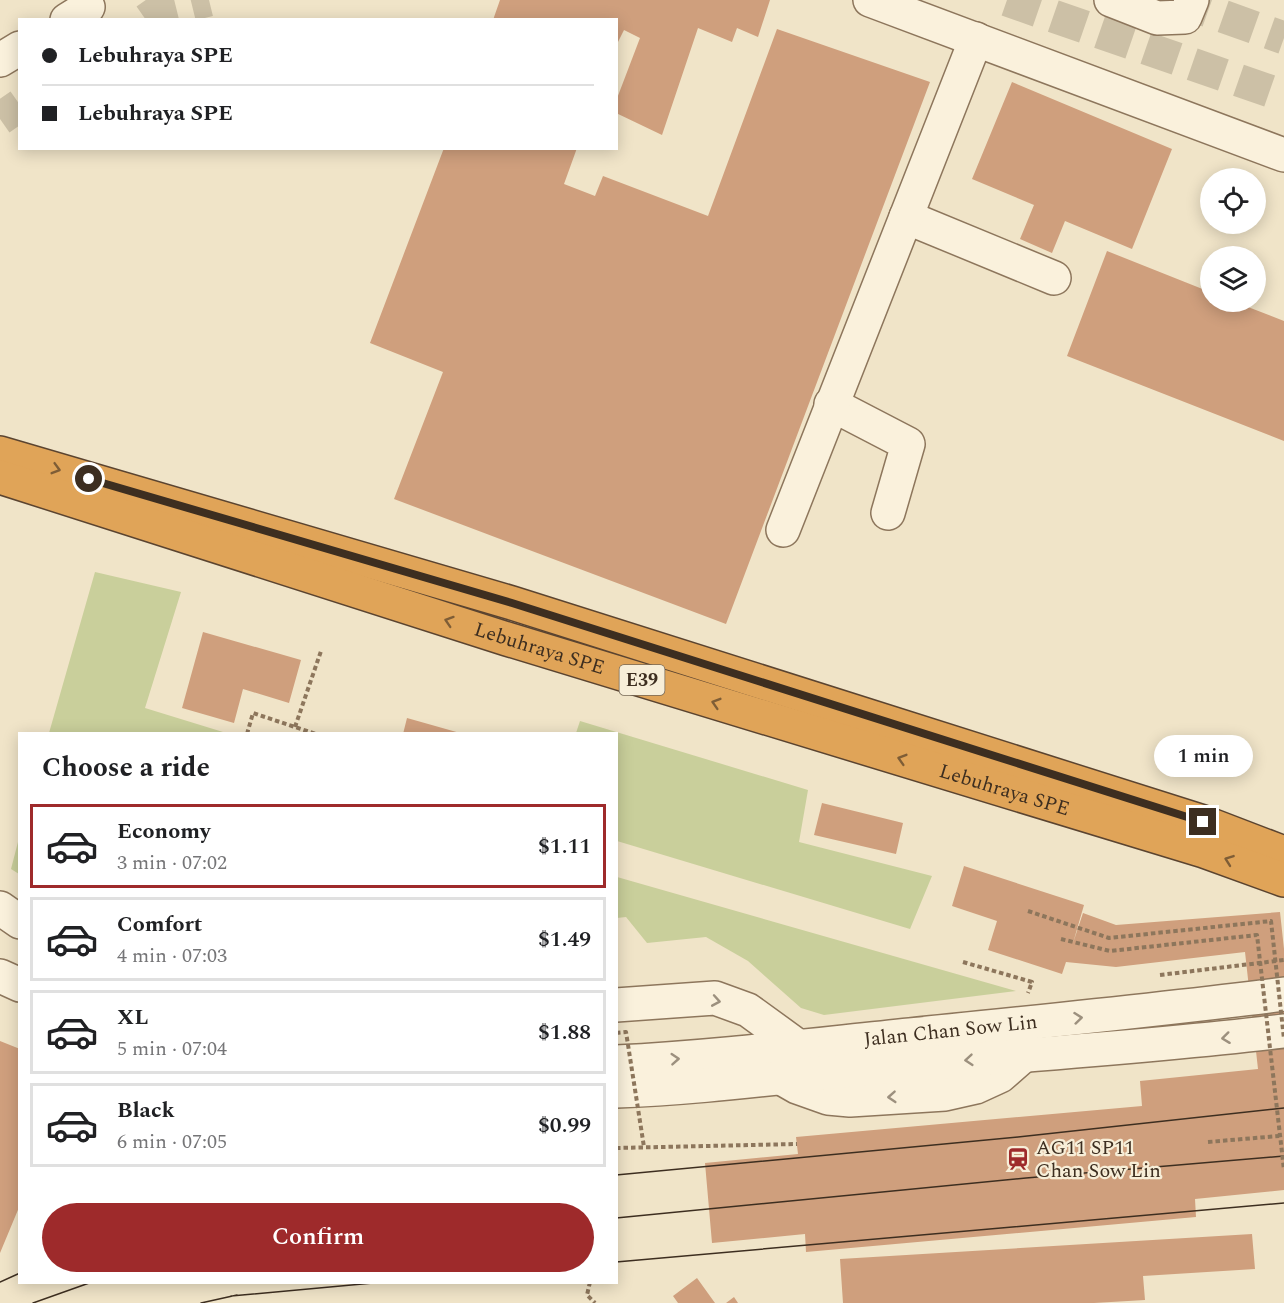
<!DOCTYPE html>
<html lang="en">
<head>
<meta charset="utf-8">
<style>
  :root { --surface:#fff; --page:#f2f2f2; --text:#202124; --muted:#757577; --line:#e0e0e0; --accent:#9e2a2b }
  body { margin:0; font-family:Spectral,serif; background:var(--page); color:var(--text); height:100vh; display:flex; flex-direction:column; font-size:22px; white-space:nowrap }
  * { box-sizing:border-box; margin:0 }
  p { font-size:20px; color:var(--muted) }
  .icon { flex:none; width:33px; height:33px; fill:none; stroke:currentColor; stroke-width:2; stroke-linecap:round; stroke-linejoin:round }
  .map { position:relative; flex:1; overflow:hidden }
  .details { position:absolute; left:18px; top:732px; width:600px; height:552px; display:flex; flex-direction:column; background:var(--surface); border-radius:0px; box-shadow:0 3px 15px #0003 }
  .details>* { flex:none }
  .top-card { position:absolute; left:18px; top:18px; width:600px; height:132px; border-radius:0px; box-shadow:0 3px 15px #0003; display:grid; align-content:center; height:132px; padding:0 24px; background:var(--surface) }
  .fabs { position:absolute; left:1200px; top:168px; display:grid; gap:12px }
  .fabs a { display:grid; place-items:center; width:66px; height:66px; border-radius:50%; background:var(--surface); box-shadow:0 3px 15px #0003; font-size:30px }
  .end { position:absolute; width:27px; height:27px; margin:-14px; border:8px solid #3d2e20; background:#fff; box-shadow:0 0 0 3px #fff }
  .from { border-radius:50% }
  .bubble { position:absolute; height:42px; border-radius:21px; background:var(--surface); box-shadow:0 3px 15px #0003; font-size:20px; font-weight:600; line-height:42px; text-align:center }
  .top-card b { display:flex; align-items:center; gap:21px; height:57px; font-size:22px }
  .top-card b+b { border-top:2px solid var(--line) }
  .top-card i { width:15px; height:15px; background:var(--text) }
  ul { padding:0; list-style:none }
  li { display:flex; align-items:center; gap:18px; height:84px; margin:0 12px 9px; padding:0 12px; border:3px solid var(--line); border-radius:0px }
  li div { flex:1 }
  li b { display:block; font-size:22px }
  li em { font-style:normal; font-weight:600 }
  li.current { border-color:var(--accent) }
  li>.icon { width:54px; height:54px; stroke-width:1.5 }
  h2 { padding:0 24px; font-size:27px; line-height:72px }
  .primary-button { display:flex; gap:12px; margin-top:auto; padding:12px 24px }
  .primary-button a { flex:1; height:69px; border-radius:36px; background:var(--accent); color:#fff; font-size:24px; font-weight:600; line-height:69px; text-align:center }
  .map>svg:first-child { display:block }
</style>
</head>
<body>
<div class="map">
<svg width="1284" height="1303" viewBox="0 0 1284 1303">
  <rect width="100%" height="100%" fill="#f0e4c8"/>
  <!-- green -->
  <path fill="#c9cf9b" d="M 95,572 L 181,592 L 145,708 L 223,732 L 222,733 L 49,733 Z
    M 580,721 L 808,790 L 799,842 L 932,876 L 910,929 L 617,841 L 616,734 L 576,733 Z
    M 19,838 L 20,874 L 19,874 L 11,869 Z
    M 616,877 L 617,877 L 1016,991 L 824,1015 L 801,1008 L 748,961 L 706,937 L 647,943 L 626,917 L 617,918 Z"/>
  <!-- building -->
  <path fill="#cf9f7d" d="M 500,0 L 770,0 L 758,37 L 737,28 L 732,42 L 698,28 L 662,135 L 616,113 L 616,101 L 640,38 L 624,30 L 616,46 L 616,20 L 493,20 Z
    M 777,29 L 930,82 L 726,624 L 394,499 L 443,372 L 370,343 L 444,148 L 577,148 L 564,184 L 595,196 L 603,176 L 708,216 Z
    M 1012,82 L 1172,149 L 1132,249 L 1065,221 L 1052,253 L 1020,239 L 1034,205 L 972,179 Z
    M 1107,251 L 1210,292 L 1210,302 L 1235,302 L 1284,321 L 1284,441 L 1067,356 Z
    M 203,632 L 301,660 L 289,703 L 243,689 L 234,723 L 182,708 Z
    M 407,718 L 460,733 L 460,734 L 403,734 Z
    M 822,803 L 903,823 L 896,854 L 814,835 Z
    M 964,866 L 1084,905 L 1073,943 L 1083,913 L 1116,925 L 1280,912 L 1284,949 L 1284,1190 L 1195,1199 L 1196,1217 L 806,1252 L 805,1234 L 712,1243 L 705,1163 L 798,1154 L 796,1137 L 1142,1106 L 1140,1081 L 1258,1069 L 1245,952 L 1116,967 L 1066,962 L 1062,974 L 988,950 L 997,921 L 952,906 Z
    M 0,1041 L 20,1049 L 20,1205 L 0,1253 Z
    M 1252,1234 L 1255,1269 L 1143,1276 L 1145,1300 L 1094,1303 L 843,1303 L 840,1259 Z
    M 697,1278 L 715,1303 L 678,1303 L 673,1296 Z
    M 734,1297 L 738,1303 L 726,1303 Z"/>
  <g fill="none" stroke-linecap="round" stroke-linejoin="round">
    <!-- highway-tunnel -->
    <path stroke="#ccc0a6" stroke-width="33" stroke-dasharray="33 16" stroke-linecap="butt" d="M 1007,0 L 1284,96
      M 1177,0 L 1284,38
      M 146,20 L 156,13 L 209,0
      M 0,119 L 20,105"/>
    <!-- minor casing -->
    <g stroke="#8d765c" stroke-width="36">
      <g id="minor">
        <path d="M 870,0 L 1284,155"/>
        <path d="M 1111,0 L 1157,18 L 1185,17 L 1192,0"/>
        <path d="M 67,20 L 88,7"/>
        <path d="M 0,60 L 20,48"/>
        <path d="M 906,217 L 1054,278"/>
        <path d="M 831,404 L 908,444 L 888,513"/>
        <path d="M 783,530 L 976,39"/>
        <path d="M 0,908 L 20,922"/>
        <path d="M 0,976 L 20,985"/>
        <path d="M 616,1005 L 715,998 L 748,1010 L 799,1047"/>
        <path id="s1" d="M 616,1062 C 715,1057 812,1045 910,1035 C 1035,1022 1159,1010 1284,994"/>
        <path d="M 783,1079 L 797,1087 L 828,1098 L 850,1100 L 945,1094 L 976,1087 L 1000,1076 L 1024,1055"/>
        <path d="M 616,1091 C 706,1088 795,1075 884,1067 C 1018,1055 1151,1047 1284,1031"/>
      </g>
    </g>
    <!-- highway casing -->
    <g stroke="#5b4430" stroke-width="36">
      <g id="highway">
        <path d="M 0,453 L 512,603 L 1203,822 L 1284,853"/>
        <path id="s2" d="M 0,477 L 507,639 L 1204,851 L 1284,880"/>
      </g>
    </g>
    <!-- path -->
    <path stroke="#8d765c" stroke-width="4" stroke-dasharray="4.5 3" stroke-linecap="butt" d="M 295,727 L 321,651
      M 247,734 L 253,713 L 316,734
      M 963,962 L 1032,982 L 1028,993
      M 1160,975 L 1284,960
      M 1208,1142 L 1279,1136
      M 616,1148 L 797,1144
      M 590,1282 L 587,1295 L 595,1303"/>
    <!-- minor -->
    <use href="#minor" stroke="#faf1dc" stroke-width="33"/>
    <!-- highway -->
    <use href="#highway" stroke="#e0a458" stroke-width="33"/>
    <!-- tram -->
    <path stroke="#3d2e20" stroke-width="1.5" d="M 616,1175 L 1018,1137 L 1284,1108
      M 616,1218 L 1026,1178 L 1284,1156
      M 616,1262 L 1284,1203
      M 0,1282 L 20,1273
      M 231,1296 L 384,1282
      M 33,1303 L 92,1282
      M 201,1303 L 237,1295"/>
    <!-- path-bridge -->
    <path stroke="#8d765c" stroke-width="4" stroke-dasharray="4.5 3" stroke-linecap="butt" d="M 1028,911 L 1109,938 L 1271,921 L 1284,1039
      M 1061,939 L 1110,951 L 1257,935 L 1284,1170
      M 616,1033 L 626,1032 L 644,1147"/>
  </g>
  <!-- one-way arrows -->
  <defs><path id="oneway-chevron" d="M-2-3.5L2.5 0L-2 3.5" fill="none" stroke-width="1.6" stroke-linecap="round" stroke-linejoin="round" transform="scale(1.5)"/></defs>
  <g stroke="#7e5d36">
    <use href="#oneway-chevron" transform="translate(56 469) rotate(16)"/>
    <use href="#oneway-chevron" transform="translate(449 621) rotate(-162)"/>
    <use href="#oneway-chevron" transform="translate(716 703) rotate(-163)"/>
    <use href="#oneway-chevron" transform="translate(902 759) rotate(-163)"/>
    <use href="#oneway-chevron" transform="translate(1229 860) rotate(-160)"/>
  </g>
  <g stroke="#9c907e">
    <use href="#oneway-chevron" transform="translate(716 1001) rotate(10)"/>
    <use href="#oneway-chevron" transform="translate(1078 1018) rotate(-6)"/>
    <use href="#oneway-chevron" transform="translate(1226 1038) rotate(173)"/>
    <use href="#oneway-chevron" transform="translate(675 1059) rotate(-4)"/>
    <use href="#oneway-chevron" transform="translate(969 1060) rotate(175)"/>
    <use href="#oneway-chevron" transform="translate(892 1097) rotate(176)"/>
  </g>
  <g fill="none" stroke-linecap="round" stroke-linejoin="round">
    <!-- route -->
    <path stroke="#3d2e20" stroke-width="8" d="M 89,479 L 512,603 L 1203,822"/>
  </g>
  <!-- icons -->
  <defs>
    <g id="station-bare" transform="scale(1.8)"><path d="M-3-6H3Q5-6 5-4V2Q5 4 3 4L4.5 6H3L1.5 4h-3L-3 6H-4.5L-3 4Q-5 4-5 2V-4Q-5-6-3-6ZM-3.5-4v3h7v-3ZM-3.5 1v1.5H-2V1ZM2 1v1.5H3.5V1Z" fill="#9e2a2b" stroke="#f7eed8" stroke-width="2.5" paint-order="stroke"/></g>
  </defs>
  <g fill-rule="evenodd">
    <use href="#station-bare" x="1018" y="1159"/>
  </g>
  <g text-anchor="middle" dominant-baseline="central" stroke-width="4.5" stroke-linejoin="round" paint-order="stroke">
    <!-- shield labels -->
    <rect fill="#f7eed8" stroke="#756857" stroke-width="1.5" x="619.5" y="665" width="45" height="30" rx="4.5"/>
    <g font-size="18" font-weight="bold" fill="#3d2e20">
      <text x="642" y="680">E39</text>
    </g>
    <!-- street labels -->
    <g font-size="20" fill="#3d2e20" stroke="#f7eed8">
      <text stroke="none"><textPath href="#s2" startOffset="566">Lebuhraya SPE</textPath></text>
      <text stroke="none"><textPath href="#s2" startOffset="1052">Lebuhraya SPE</textPath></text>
      <text stroke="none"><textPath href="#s1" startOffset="336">Jalan Chan Sow Lin</textPath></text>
    </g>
    <!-- poi labels -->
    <g font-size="20" fill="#3d2e20" stroke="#f7eed8" text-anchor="start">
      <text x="1036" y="1148">AG11 SP11<tspan x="1036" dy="23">Chan Sow Lin</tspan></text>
    </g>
  </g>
</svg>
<div class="fabs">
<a><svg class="icon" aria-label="locate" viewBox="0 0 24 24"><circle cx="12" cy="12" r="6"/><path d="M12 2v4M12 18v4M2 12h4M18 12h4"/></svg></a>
<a><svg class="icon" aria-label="layers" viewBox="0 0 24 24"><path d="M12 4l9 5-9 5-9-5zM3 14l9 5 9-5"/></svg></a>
</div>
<i class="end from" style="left:89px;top:479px"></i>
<i class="end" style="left:1203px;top:822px"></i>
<div class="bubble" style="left:1154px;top:735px;width:99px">1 min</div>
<div class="top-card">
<b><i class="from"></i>Lebuhraya SPE</b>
<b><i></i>Lebuhraya SPE</b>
</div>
<section class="details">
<h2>Choose a ride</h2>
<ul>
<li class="current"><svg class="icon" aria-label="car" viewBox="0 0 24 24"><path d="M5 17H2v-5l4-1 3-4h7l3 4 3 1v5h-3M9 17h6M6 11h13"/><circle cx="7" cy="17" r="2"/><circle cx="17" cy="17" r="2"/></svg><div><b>Economy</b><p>3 min · 07:02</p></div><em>$1.11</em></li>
<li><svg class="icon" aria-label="car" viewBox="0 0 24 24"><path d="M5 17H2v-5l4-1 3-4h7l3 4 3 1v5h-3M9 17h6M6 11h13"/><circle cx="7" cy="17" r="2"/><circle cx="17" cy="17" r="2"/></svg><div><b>Comfort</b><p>4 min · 07:03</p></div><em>$1.49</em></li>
<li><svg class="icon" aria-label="car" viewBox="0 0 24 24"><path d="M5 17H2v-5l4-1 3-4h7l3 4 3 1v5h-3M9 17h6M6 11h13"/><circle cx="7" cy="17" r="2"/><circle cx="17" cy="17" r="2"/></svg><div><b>XL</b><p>5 min · 07:04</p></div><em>$1.88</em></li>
<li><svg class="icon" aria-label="car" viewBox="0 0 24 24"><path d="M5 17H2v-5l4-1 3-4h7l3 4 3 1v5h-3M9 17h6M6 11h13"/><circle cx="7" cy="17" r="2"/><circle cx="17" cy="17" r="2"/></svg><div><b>Black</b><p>6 min · 07:05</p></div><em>$0.99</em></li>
</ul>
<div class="primary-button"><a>Confirm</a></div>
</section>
</div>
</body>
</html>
